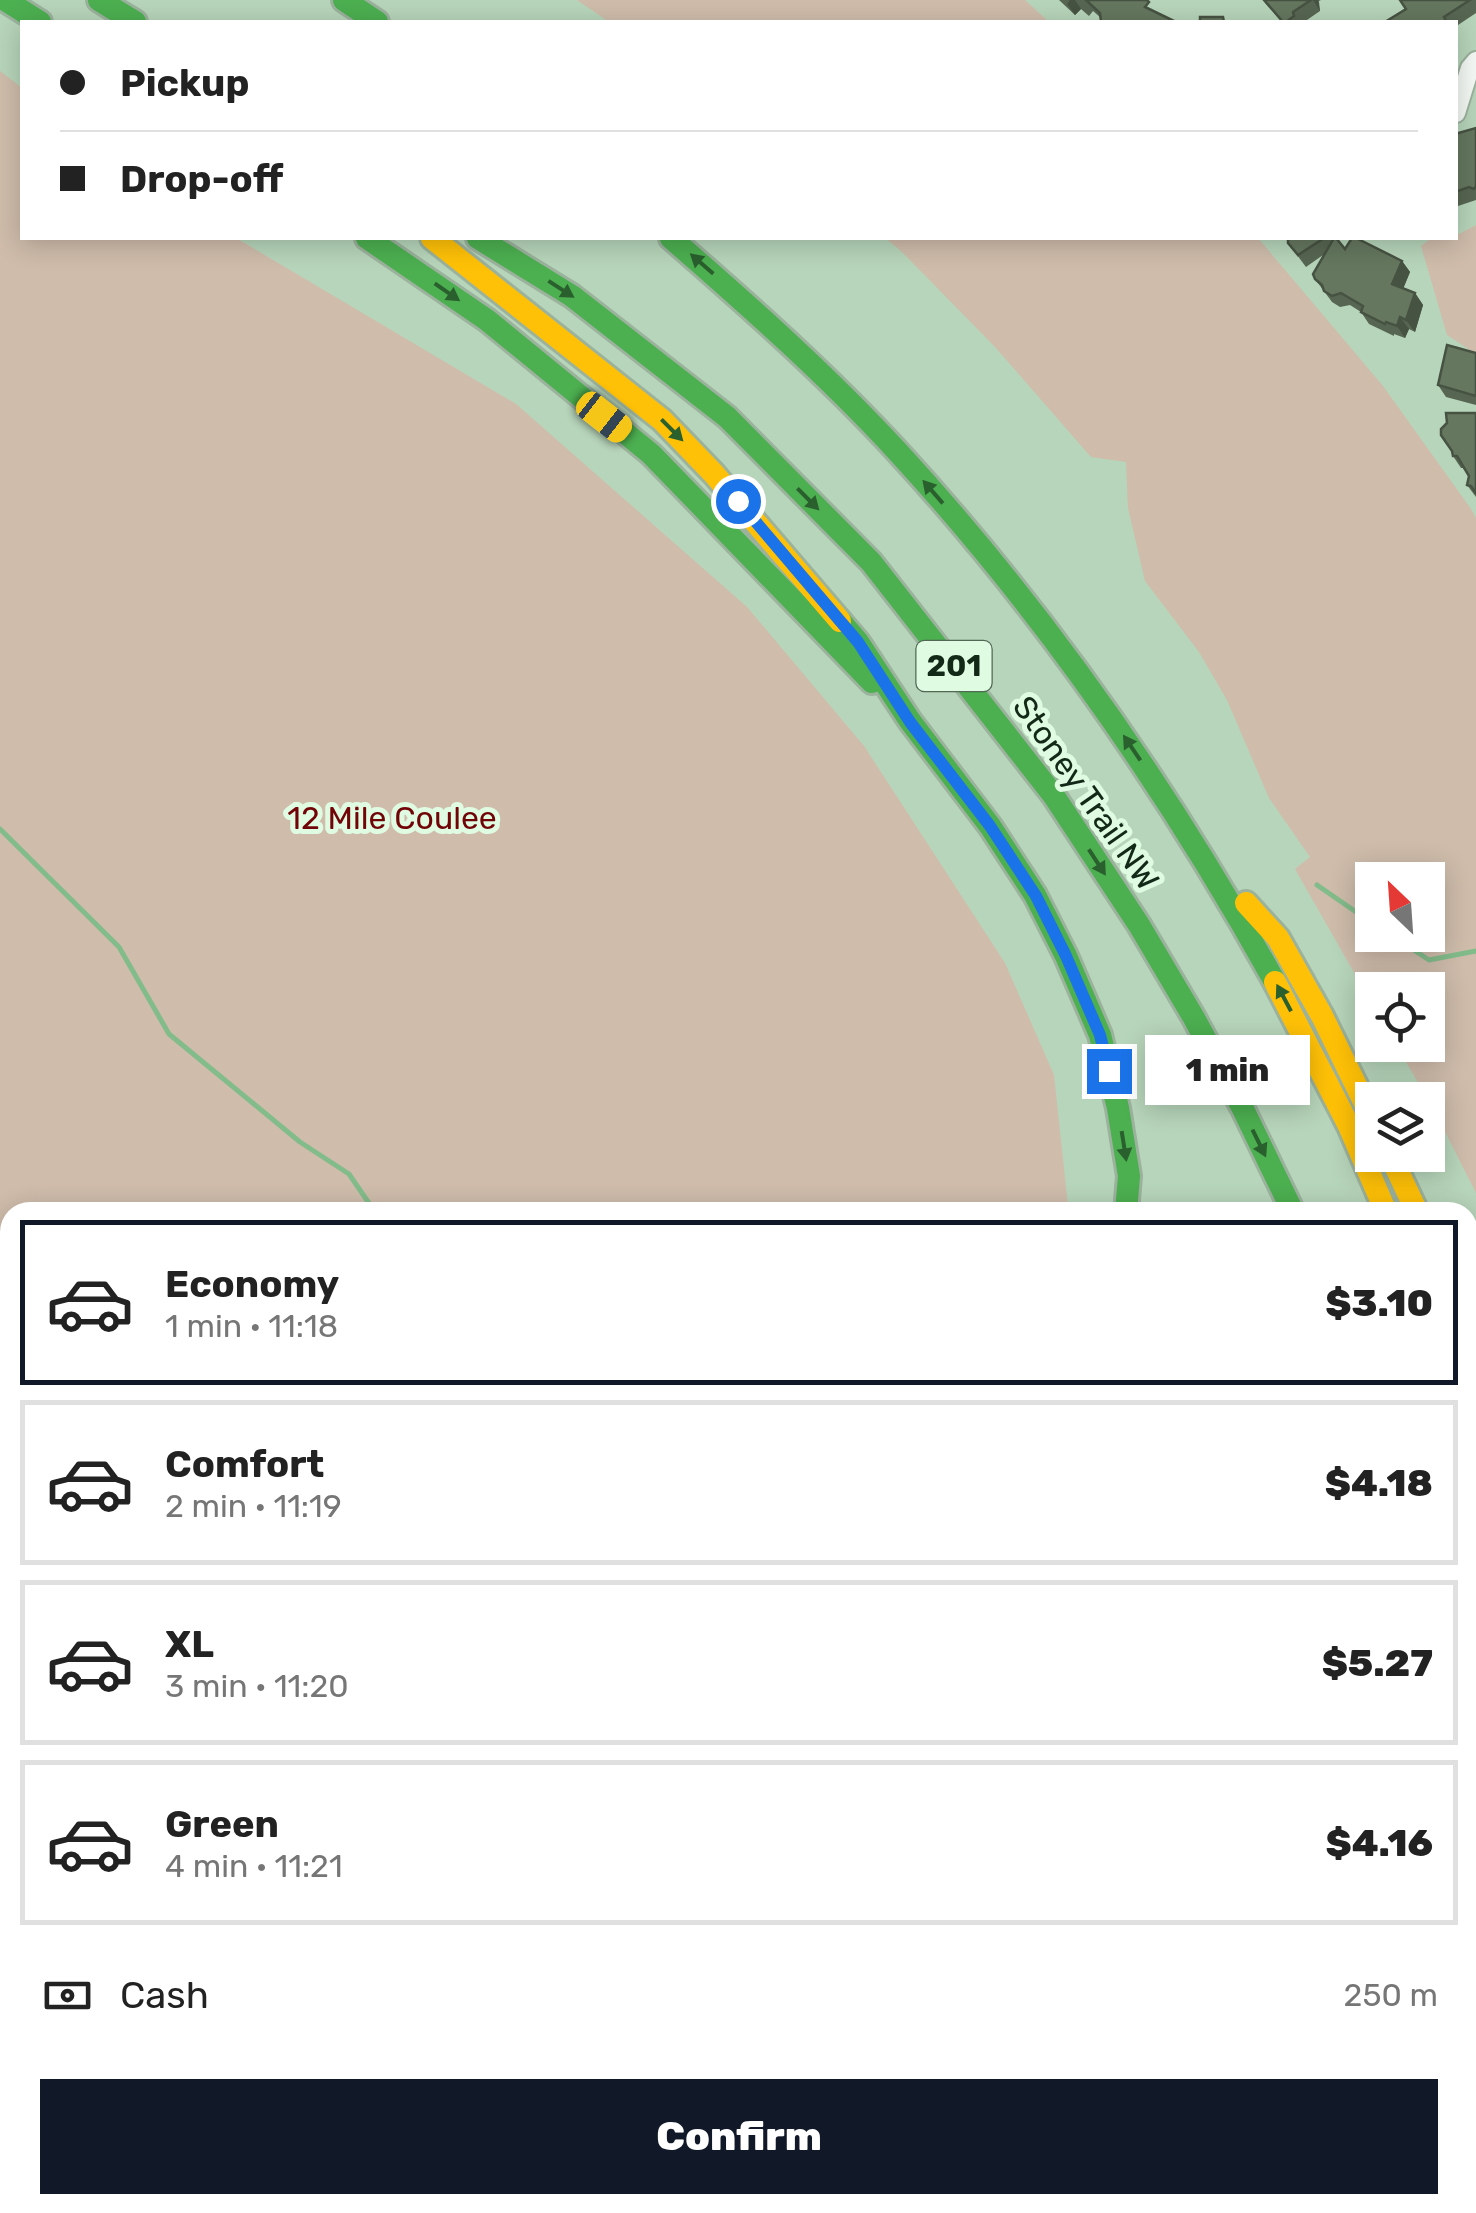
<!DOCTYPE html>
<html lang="en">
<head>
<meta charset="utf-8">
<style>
  :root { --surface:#fff; --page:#f6f6f6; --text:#222; --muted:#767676; --line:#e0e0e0; --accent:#111827 }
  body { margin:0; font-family:Rubik,sans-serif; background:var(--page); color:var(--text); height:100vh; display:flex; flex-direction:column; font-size:38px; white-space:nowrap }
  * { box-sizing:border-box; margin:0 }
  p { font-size:32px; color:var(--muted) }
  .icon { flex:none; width:55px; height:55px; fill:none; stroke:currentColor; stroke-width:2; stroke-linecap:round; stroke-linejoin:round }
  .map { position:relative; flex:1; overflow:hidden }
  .panel { position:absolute; left:0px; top:1202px; width:1478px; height:1012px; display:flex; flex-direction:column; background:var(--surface); border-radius:30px 30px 0 0; box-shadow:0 5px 25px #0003 }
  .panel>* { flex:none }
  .guide { position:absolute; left:20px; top:20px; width:1438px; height:220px; border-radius:0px; box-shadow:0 5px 25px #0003; display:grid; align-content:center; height:220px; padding:0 40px; background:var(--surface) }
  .needle { width:65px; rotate:335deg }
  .fabs { position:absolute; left:1355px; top:862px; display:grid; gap:20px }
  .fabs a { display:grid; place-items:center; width:90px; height:90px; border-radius:0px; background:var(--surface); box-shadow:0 5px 25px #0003; font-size:50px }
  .end { position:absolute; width:45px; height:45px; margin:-22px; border:12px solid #1a73e8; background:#fff; box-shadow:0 0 0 5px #fff }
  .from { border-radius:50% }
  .bubble { position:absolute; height:70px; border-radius:0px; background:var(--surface); box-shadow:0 5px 25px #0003; font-size:32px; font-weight:800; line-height:70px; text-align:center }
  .car { position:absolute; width:30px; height:60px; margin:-30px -15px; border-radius:12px; box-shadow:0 0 8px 2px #0007; background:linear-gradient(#f5c518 24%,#345 0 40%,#f5c518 0 76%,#345 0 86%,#f5c518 0) }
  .guide b { display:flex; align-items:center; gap:35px; height:95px; font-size:38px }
  .guide b+b { border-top:2px solid var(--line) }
  .guide i { width:25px; height:25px; background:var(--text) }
  ul { padding:18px 0 0; list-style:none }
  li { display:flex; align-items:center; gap:30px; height:165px; margin:0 20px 15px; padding:0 20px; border:5px solid var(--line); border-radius:0px }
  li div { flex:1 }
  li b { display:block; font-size:38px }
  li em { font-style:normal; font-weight:800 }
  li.active { border-color:var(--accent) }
  li>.icon { width:90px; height:90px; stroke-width:1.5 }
  .pay { display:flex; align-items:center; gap:25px; height:110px; padding:0 40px; font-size:38px }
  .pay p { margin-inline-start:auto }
  .action { display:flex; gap:20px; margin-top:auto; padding:20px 40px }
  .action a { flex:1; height:115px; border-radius:0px; background:var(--accent); color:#fff; font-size:40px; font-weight:800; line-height:115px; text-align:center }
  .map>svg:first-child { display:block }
</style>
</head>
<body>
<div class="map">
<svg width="1476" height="2213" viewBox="0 0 1476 2213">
  <rect width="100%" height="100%" fill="#b7d5ba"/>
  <!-- green -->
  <path fill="#cfbcab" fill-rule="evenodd" d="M 577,0 L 1025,0 L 1049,22 L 609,22 Z
    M 0,71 L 22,88 L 22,238 L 236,238 L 516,404 L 747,607 L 864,746 L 1005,963 L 1054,1075 L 1068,1206 L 1067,1212 L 10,1212 L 10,1401 L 0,1392 Z
    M 1476,225 L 1476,354 L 1447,335 L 1421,246 L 1431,238 L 1455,238 L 1455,232 L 1459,234 Z
    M 885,238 L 1258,238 L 1383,386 L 1471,509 L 1476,518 L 1476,1193 L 1433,1108 L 1396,1045 L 1428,1045 L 1428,990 L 1372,990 L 1372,1004 L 1295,869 L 1310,857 L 1269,798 L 1227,700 L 1199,652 L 1145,581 L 1128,508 L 1126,462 L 1091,457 L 995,347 L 901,251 ZM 1428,880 L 1428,935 L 1372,935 L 1372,880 Z
    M 10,1679 L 10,2191 L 0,2195 L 0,1684 Z"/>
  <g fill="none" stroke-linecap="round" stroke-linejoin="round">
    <!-- stream -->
    <path stroke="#83bc8b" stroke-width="5" d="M 0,829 L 119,947 L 169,1034 L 300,1142 L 349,1174 L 375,1212
      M 1317,885 L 1372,923
      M 1391,935 L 1429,960 L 1476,951
      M 1122,2205 L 1122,2213"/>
    <!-- street casing -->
    <g stroke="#9bb29d" stroke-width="22">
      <path id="street" d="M 1456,113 L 1470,68 L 1476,61
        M 0,1553 L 10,1562
        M 0,1661 L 10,1656"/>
    </g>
    <!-- fast casing -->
    <g stroke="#9bb29d" stroke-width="28">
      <path id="fast" d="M 5,0 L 40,22
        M 99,0 L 135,22
        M 344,0 L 377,22
        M 367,238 L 487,320 L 651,454 L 872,682
        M 478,238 L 572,296 L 727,417 L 871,562 L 1054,796 L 1139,925 L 1194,1018 L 1242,1107 L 1293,1212
        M 671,238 C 749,306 827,375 897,451 C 1045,612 1169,791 1275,982
        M 840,621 L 858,642 L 910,721 L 990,826 L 1035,895 L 1066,956 L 1100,1035 L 1118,1108 L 1129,1176 L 1126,1212
        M 1468,1336 L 1476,1361
        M 1468,1439 L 1476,1466
        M 1468,1692 L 1476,1690
        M 1468,1798 L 1476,1868
        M 1465,2205 L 1465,2213
        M 70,2213 L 89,2205"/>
    </g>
    <!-- slow casing -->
    <g stroke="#9bb29d" stroke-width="28">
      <path id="slow" d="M 432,238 L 662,420 L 714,474 L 840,621
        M 1246,903 L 1278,938 L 1322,1016 L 1372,1118
        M 1275,982 L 1349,1126 L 1386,1212
        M 1390,1155 L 1417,1212
        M 1396,2205 L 1397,2213
        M 170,2213 L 188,2205"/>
    </g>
    <!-- jam casing -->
    <g stroke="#9bb29d" stroke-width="28">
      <path id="jam" d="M 1468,1652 L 1476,1650"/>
    </g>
    <!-- street -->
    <use href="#street" stroke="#f4f9f5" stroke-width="18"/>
    <!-- fast -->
    <use href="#fast" stroke="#4caf50" stroke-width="22"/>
    <!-- slow -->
    <use href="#slow" stroke="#ffc107" stroke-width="22"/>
    <!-- jam -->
    <use href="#jam" stroke="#c62828" stroke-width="22"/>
  </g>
  <!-- wall -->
  <path fill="#576652" d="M 1059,0 L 1148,0 L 1101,18 L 1093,11 L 1089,16 L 1081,9 L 1075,15 Z
    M 1263,0 L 1321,0 L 1319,1 L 1320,11 L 1304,22 L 1282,22 Z
    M 1400,0 L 1476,0 L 1476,13 L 1455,27 L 1455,22 L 1385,22 L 1406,9 Z
    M 1476,128 L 1476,200 L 1455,207 L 1455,134 Z
    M 1288,238 L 1336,238 L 1345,249 L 1402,261 L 1410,272 L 1403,289 L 1415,293 L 1423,305 L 1415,332 L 1409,329 L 1405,338 L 1394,334 L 1394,336 L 1369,324 L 1361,312 L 1350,305 L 1340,307 L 1332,302 L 1315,279 L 1323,255 L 1306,267 L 1288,243 Z
    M 1476,353 L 1476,405 L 1446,397 L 1438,385 Z
    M 1476,413 L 1476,497 L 1467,485 L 1469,476 L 1464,468 L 1461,468 L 1453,456 Z"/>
  <!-- shaded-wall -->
  <path fill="#475342" d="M 1070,0 L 1075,0 L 1081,9 L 1075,15 L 1067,4 Z
    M 1313,0 L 1318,0 L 1320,11 Z
    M 1402,261 L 1410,272 L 1400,296 L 1392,284 Z
    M 1415,293 L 1423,305 L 1415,332 L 1406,320 Z
    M 1400,317 L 1409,329 L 1405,338 L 1397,326 Z"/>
  <!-- building -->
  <path fill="#65775f" stroke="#475342" stroke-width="2.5" d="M 1086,0 L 1147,0 L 1149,2 L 1145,7 L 1176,22 L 1101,22 L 1100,13 Z
    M 1264,0 L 1311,0 L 1293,12 L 1294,16 L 1286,22 L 1283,22 Z
    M 1400,0 L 1470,0 L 1444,17 L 1446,21 L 1444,22 L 1385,22 L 1406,9 Z
    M 1200,17 L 1223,17 L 1224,22 L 1200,22 Z
    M 1476,128 L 1476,186 L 1474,189 L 1469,187 L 1455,192 L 1455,134 Z
    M 1288,238 L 1324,238 L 1298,255 L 1288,243 Z
    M 1334,238 L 1336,238 L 1345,249 L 1352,238 L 1356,238 L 1402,261 L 1392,284 L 1415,293 L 1406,320 L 1400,317 L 1397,326 L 1386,322 L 1385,324 L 1361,312 L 1363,306 L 1341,293 L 1332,296 L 1324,291 L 1322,285 L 1315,279 L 1313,274 Z
    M 1447,345 L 1476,353 L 1476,396 L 1438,385 Z
    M 1446,413 L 1476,413 L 1476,493 L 1471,486 L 1467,485 L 1469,476 L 1457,456 L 1453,456 L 1452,451 L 1441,435 L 1441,429 L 1447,423 Z
    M 0,1429 L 6,1439 L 10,1436 L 9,1515 L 0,1502 Z"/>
  <!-- one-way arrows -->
  <defs><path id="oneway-solid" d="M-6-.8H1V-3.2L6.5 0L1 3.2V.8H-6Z" transform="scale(2.5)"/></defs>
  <g fill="#2a5f2e">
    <use href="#oneway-solid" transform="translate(702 264) rotate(-139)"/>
    <use href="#oneway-solid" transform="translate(561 289) rotate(33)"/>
    <use href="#oneway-solid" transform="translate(447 292) rotate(35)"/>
    <use href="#oneway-solid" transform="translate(672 430) rotate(45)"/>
    <use href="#oneway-solid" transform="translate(933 492) rotate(-131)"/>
    <use href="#oneway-solid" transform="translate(808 499) rotate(45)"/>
    <use href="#oneway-solid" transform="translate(1132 748) rotate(-124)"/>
    <use href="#oneway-solid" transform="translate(1097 862) rotate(57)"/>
    <use href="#oneway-solid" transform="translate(1284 998) rotate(-118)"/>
    <use href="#oneway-solid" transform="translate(1259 1143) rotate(64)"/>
    <use href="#oneway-solid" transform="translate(1124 1146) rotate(81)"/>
  </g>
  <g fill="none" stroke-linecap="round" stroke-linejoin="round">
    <!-- route -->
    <path stroke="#1a73e8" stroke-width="12" d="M 738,501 L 858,642 L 910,722 L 990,826 L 1036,896 L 1066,956 L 1100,1035 L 1109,1071"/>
  </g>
  <g text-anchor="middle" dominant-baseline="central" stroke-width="10" stroke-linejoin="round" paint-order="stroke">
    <!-- shield labels -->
    <rect fill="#dffbe1" stroke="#506854" stroke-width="2.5" x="916.5" y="641" width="75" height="50" rx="8"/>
    <g font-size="30" font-weight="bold" fill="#132917">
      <text x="954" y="666">201</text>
    </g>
    <!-- street labels -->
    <g font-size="32" fill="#132917" stroke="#dffbe1">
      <text transform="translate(1086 793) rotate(55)">Stoney Trail NW</text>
    </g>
    <!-- park labels -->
    <g font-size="32" fill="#710407" stroke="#dffbe1">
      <text x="392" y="818">12 Mile Coulee</text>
    </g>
  </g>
</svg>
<div class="fabs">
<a><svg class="needle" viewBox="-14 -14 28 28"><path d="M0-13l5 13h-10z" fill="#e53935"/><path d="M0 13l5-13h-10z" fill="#767676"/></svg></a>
<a><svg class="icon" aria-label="locate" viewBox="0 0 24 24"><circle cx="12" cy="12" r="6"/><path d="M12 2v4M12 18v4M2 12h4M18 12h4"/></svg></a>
<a><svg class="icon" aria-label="layers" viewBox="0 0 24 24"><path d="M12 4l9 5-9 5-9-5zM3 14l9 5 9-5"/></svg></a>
</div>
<i class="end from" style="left:738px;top:501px"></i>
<i class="end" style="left:1109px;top:1071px"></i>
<div class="bubble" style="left:1145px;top:1035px;width:165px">1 min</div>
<i class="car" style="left:604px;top:417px;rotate:128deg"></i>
<div class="guide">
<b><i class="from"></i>Pickup</b>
<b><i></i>Drop-off</b>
</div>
<section class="panel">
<ul>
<li class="active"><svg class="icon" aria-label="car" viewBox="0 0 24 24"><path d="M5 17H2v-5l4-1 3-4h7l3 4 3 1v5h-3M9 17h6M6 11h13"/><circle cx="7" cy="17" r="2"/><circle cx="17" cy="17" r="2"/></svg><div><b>Economy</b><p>1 min · 11:18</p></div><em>$3.10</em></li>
<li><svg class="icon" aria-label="car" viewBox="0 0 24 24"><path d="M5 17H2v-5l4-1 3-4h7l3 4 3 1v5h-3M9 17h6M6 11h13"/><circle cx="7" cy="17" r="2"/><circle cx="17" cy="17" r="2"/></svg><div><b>Comfort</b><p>2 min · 11:19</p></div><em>$4.18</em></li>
<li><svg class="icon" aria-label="car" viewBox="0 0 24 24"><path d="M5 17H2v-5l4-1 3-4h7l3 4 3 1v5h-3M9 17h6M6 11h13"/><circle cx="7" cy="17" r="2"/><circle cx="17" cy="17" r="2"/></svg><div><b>XL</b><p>3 min · 11:20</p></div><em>$5.27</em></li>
<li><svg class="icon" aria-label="car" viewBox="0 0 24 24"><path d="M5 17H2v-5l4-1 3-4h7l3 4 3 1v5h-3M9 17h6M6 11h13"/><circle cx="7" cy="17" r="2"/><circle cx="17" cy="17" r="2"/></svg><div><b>Green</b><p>4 min · 11:21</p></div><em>$4.16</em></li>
</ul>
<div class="pay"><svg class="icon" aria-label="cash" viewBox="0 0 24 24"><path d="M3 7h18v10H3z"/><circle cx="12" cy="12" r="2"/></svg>Cash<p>250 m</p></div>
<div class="action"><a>Confirm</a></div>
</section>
</div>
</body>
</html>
